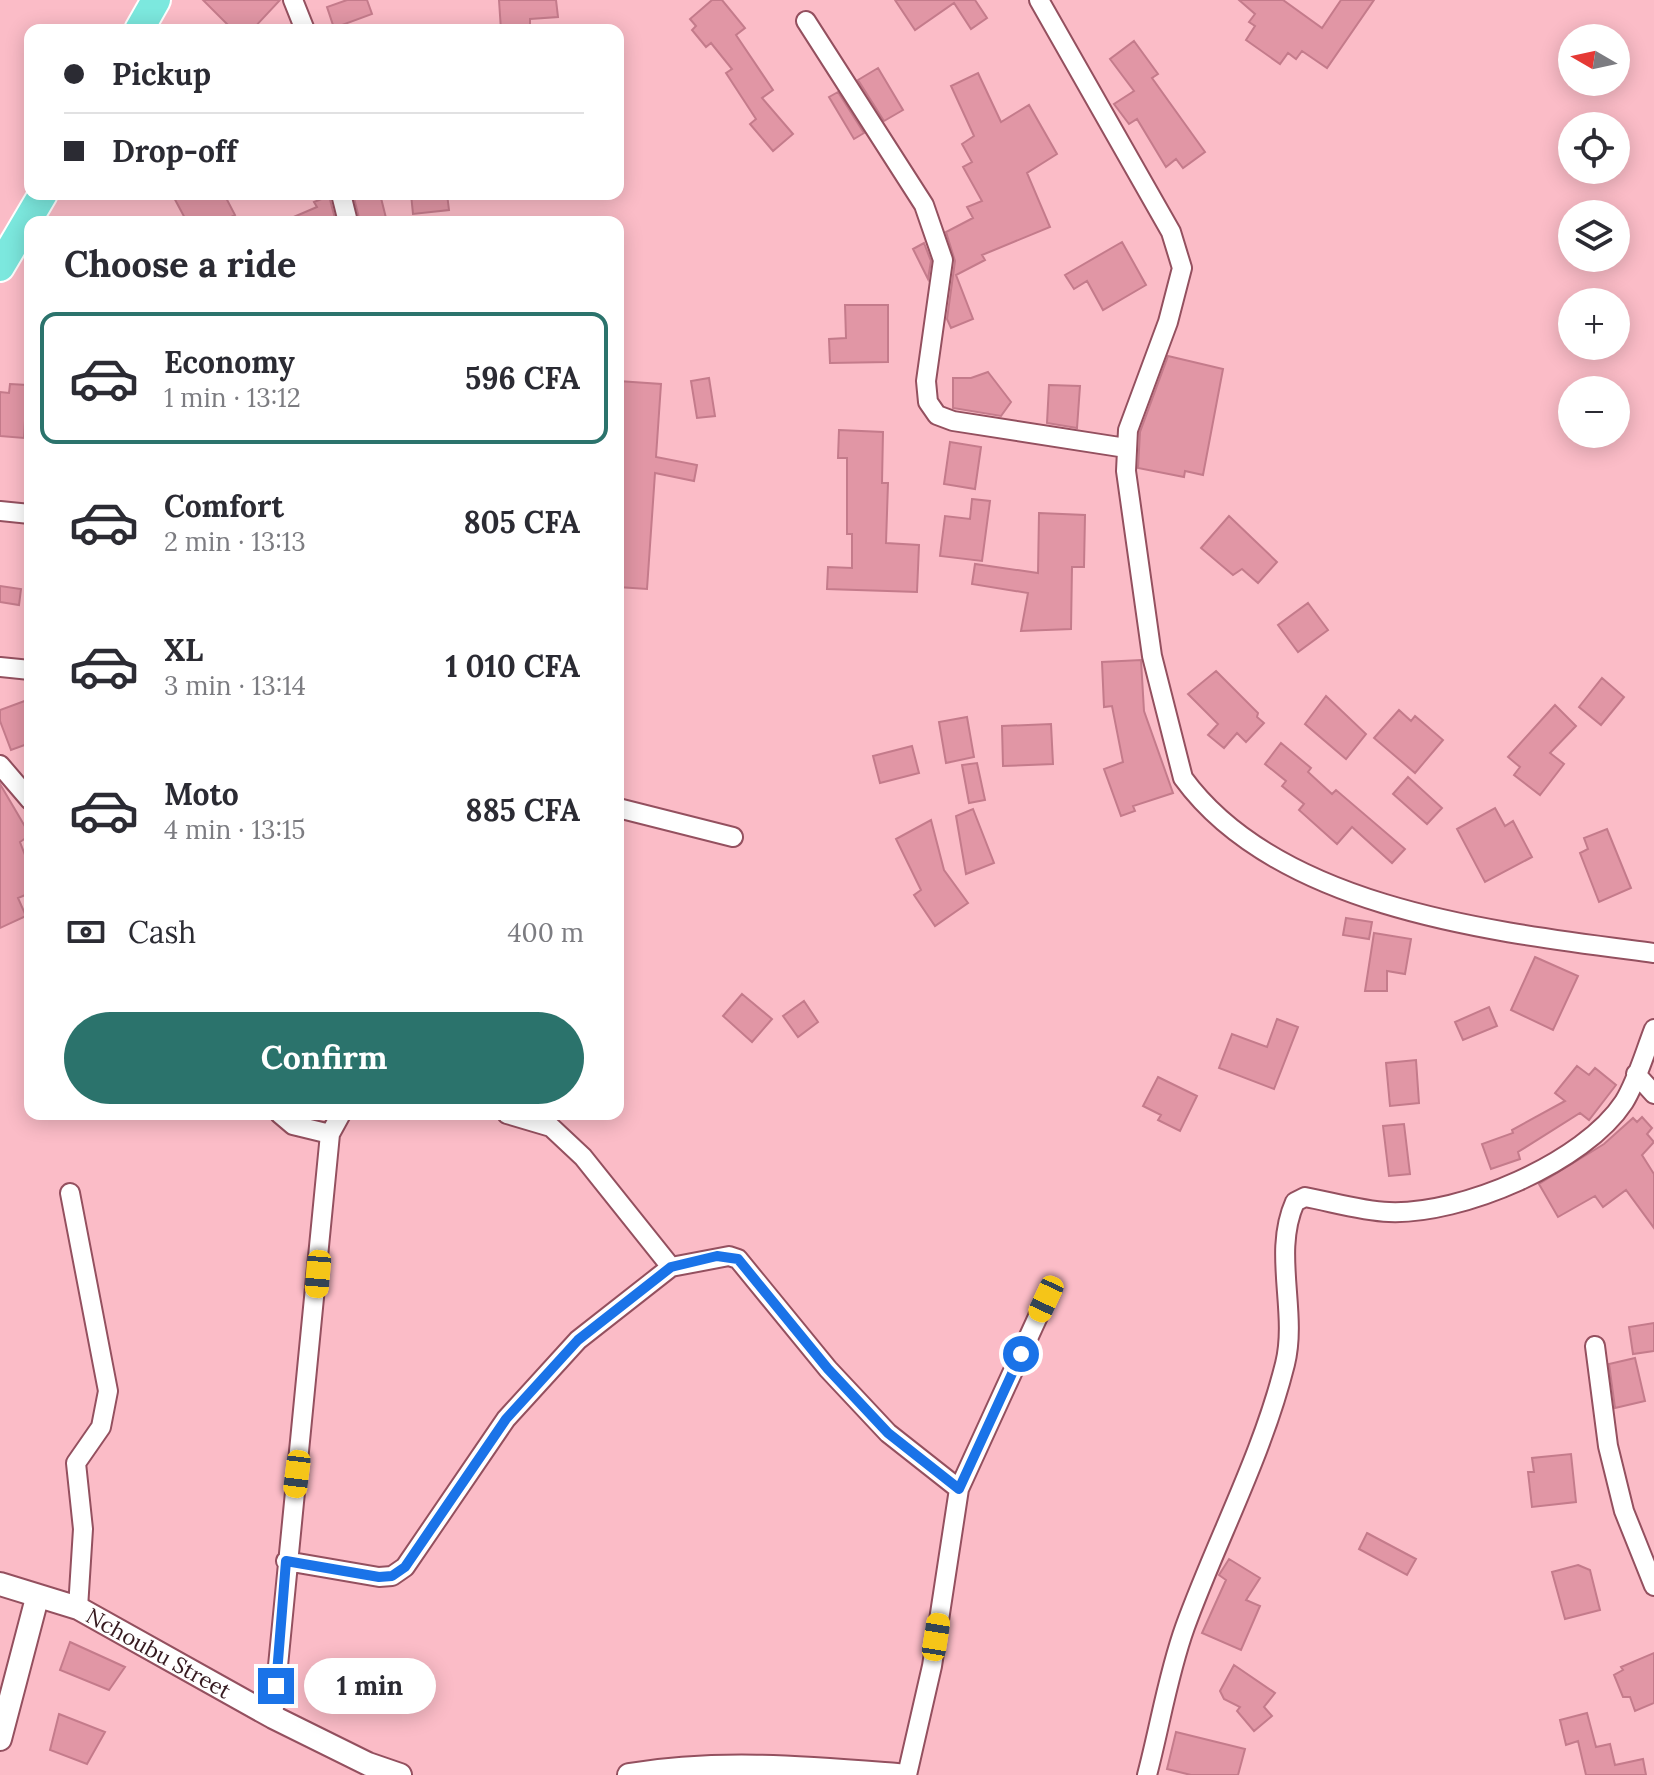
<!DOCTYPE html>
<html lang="en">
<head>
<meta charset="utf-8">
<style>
  :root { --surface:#fff; --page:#f7f7f7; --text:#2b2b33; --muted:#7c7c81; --line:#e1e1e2; --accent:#2b736c }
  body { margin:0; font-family:Lora,serif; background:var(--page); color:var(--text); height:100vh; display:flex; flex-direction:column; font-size:30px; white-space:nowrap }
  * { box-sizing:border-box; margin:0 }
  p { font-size:26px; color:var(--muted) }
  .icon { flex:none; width:44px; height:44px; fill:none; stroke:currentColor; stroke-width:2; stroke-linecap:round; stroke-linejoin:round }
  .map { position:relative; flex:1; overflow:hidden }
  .side { position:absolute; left:24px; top:216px; width:600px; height:904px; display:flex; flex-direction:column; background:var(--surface); border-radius:16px; box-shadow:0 4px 20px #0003 }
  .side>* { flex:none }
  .top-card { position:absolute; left:24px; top:24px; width:600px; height:176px; border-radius:16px; box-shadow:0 4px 20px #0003; display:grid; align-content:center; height:176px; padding:0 40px; background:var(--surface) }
  .needle { width:52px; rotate:279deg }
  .fabs { position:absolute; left:1558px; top:24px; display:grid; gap:16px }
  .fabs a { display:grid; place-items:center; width:72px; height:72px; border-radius:50%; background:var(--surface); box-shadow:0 4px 20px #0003; font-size:40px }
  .end { position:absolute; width:36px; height:36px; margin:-18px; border:10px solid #1a73e8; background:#fff; box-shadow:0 0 0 4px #fff }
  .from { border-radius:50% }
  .bubble { position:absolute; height:56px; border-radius:28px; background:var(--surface); box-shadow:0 4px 20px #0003; font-size:26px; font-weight:700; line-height:56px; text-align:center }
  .car { position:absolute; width:24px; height:48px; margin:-24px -12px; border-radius:10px; box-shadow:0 0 6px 2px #0007; background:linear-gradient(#f5c518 24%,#345 0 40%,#f5c518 0 76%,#345 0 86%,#f5c518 0) }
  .top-card b { display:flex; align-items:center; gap:28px; height:76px; font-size:30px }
  .top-card b+b { border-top:2px solid var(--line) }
  .top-card i { width:20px; height:20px; background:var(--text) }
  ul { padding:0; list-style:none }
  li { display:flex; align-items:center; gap:24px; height:132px; margin:0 16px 12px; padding:0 24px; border:4px solid transparent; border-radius:16px }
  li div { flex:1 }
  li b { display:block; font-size:30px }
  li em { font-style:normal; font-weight:700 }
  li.current { border-color:var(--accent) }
  li>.icon { width:72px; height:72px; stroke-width:1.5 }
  h2 { padding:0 40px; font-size:36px; line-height:96px }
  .pay { display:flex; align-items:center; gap:20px; height:88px; padding:0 40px; font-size:30px }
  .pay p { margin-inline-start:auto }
  .button { display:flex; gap:16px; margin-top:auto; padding:16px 40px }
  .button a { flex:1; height:92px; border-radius:48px; background:var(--accent); color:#fff; font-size:32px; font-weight:700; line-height:92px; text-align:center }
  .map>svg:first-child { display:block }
</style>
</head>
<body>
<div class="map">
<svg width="1654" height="1775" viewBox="0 0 1654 1775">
  <rect width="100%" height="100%" fill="#fbbcc7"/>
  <!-- building -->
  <path fill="#e196a5" stroke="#c47b8b" stroke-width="2" d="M 203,0 L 280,0 L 252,30 L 233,30 Z
    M 347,0 L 367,0 L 372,14 L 334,28 L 327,7 Z
    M 499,0 L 556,0 L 558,17 L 530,19 L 530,30 L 501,30 Z
    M 712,0 L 722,0 L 745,28 L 736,35 L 773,90 L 762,98 L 793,134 L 773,151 L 750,124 L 756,119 L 726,73 L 732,69 L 711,43 L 706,47 L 692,30 L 696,26 L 690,19 Z
    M 895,0 L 975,0 L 987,18 L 971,29 L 954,3 L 915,30 Z
    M 1239,0 L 1283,0 L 1322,28 L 1341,0 L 1374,0 L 1327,68 L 1302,51 L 1296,59 L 1288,53 L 1280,64 L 1246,40 L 1255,26 L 1249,22 L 1255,14 Z
    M 1134,41 L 1158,74 L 1152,78 L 1205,152 L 1183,168 L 1176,159 L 1166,167 L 1137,119 L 1129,124 L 1114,104 L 1134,91 L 1110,59 Z
    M 878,68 L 903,110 L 884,121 L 858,80 Z
    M 978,73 L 1001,122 L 1029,105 L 1057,154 L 1027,173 L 1050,227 L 982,255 L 985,260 L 956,275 L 973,319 L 951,328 L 947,319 L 955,261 L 946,232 L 973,218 L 967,207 L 982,201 L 963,167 L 972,162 L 962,144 L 974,136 L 951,86 Z
    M 838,92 L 864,133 L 854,139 L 829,97 Z
    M 172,194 L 224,194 L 235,215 L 222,222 L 187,222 Z
    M 353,194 L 380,194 L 387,222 L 360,222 Z
    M 411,194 L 447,194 L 449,210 L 413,214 Z
    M 329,196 L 336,222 L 282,222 L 317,207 L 314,202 Z
    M 1122,242 L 1146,285 L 1103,310 L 1087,281 L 1074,289 L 1065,275 Z
    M 924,243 L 931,261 L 928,279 L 913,249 Z
    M 845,305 L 888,305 L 888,362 L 830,363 L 829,339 L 846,338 Z
    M 1168,356 L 1223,369 L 1203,475 L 1185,471 L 1184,477 L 1138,468 L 1140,432 Z
    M 988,372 L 1011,402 L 1001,416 L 953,408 L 953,378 L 971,378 Z
    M 709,378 L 715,416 L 697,418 L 691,381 Z
    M 618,381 L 661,384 L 656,457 L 697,465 L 694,481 L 655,473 L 647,589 L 618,587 Z
    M 10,384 L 27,385 L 24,438 L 0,436 L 0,392 L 9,393 Z
    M 1049,385 L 1080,386 L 1077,428 L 1047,423 Z
    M 839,430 L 883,432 L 882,483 L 888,483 L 886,543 L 919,545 L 917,592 L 827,589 L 828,567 L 852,568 L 852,534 L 847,534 L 847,458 L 838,458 Z
    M 950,442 L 981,447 L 975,489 L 944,484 Z
    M 972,499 L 990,501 L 982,561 L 940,556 L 945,516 L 970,519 Z
    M 1039,513 L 1085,515 L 1084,567 L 1072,567 L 1071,629 L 1021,631 L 1028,593 L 972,584 L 975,564 L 1038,573 Z
    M 1229,516 L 1277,562 L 1258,583 L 1242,569 L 1233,575 L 1201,548 Z
    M 0,586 L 21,589 L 19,605 L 0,602 Z
    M 1308,603 L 1328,630 L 1298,652 L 1278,625 Z
    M 1141,660 L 1144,711 L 1173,793 L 1133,806 L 1135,811 L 1121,816 L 1104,769 L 1123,762 L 1112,706 L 1104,707 L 1102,662 Z
    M 1216,671 L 1258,713 L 1257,717 L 1264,723 L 1246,742 L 1237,733 L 1224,748 L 1208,735 L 1218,724 L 1188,694 Z
    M 1602,678 L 1624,697 L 1601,725 L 1579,707 Z
    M 1326,696 L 1366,734 L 1346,759 L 1305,724 Z
    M 30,699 L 30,743 L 11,750 L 0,721 L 0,710 Z
    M 1555,705 L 1576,726 L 1550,753 L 1564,764 L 1540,795 L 1514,775 L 1520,767 L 1508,757 Z
    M 1399,710 L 1411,721 L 1415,716 L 1443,740 L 1415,773 L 1374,738 Z
    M 967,717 L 974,757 L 946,763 L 939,722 Z
    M 1051,724 L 1053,764 L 1003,766 L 1002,726 Z
    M 1281,743 L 1311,768 L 1308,772 L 1332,794 L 1336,790 L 1405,849 L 1392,863 L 1352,827 L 1337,844 L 1299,810 L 1304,804 L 1282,786 L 1286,781 L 1265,764 Z
    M 912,746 L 919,773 L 880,783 L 873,756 Z
    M 977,763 L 985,800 L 969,803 L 962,765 Z
    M 1408,777 L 1442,808 L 1427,824 L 1393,794 Z
    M 0,784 L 30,835 L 20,842 L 30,868 L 30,893 L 18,898 L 26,916 L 0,928 Z
    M 1495,808 L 1505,826 L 1513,821 L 1532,857 L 1485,882 L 1457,829 Z
    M 973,809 L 994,863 L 966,874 L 956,816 Z
    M 931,820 L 944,870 L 968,903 L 935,926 L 914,895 L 921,890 L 896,839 Z
    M 1607,829 L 1631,888 L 1599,902 L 1580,853 L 1588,849 L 1584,838 Z
    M 1346,918 L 1372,922 L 1369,939 L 1343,935 Z
    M 1374,933 L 1411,939 L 1405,974 L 1387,971 L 1387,991 L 1365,991 Z
    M 1535,957 L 1578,976 L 1553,1030 L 1511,1010 Z
    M 742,994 L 772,1019 L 752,1042 L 723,1016 Z
    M 804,1001 L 818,1022 L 798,1037 L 783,1016 Z
    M 1489,1007 L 1497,1026 L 1463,1040 L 1455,1022 Z
    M 1277,1019 L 1298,1027 L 1274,1089 L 1219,1068 L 1232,1034 L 1267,1047 Z
    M 1416,1060 L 1419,1103 L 1390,1106 L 1386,1063 Z
    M 1577,1066 L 1589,1075 L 1595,1068 L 1616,1085 L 1589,1120 L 1580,1113 L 1518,1152 L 1520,1159 L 1491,1169 L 1482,1144 L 1513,1133 L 1512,1130 L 1565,1101 L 1555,1093 Z
    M 1158,1077 L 1197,1096 L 1180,1131 L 1158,1120 L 1161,1115 L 1143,1106 Z
    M 1642,1117 L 1652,1128 L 1647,1134 L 1654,1142 L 1642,1155 L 1654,1174 L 1654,1228 L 1626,1190 L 1603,1207 L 1595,1196 L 1558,1217 L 1539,1184 L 1604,1144 L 1633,1118 L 1637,1122 Z
    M 1404,1124 L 1410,1174 L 1389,1176 L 1383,1126 Z
    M 1654,1323 L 1654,1351 L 1633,1354 L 1629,1327 Z
    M 1635,1358 L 1645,1401 L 1615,1408 L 1609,1364 Z
    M 1571,1454 L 1576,1502 L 1532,1507 L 1528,1472 L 1534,1472 L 1532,1458 Z
    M 1367,1533 L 1416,1559 L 1407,1575 L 1359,1549 Z
    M 1229,1559 L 1260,1578 L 1246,1600 L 1260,1606 L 1241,1650 L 1202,1633 L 1226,1580 L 1219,1575 Z
    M 1578,1565 L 1590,1570 L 1600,1610 L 1565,1619 L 1552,1572 Z
    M 70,1642 L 125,1667 L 109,1690 L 60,1670 Z
    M 1654,1653 L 1654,1703 L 1635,1711 L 1630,1697 L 1623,1697 L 1614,1675 L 1623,1670 L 1621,1667 Z
    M 1234,1665 L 1275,1693 L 1264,1707 L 1272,1716 L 1254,1731 L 1237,1711 L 1240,1707 L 1224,1699 L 1220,1691 Z
    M 1587,1713 L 1596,1747 L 1610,1744 L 1615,1765 L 1643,1759 L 1646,1775 L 1586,1775 L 1578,1741 L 1566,1745 L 1560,1720 Z
    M 59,1714 L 105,1732 L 87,1764 L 50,1750 Z
    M 1176,1732 L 1245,1749 L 1238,1775 L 1191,1775 L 1167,1769 Z"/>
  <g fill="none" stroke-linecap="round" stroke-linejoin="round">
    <!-- minor casing -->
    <g stroke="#94505f" stroke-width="22">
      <path id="minor" d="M 293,0 L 305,30
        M 1039,0 L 1171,232 L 1182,268 L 1168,322 L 1128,430 L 1126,471 L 1152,656 L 1183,778 C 1280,911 1503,933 1654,953
        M 806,21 L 924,205 L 943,260 L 926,381 L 928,402 L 937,415 L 953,421 L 1126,448
        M 341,194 L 348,222
        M 0,511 L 30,514
        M 0,667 L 30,670
        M 0,765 L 30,800
        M 618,808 L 733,837
        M 1636,1074 L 1654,1094
        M 280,1114 L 293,1125 L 330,1134
        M 507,1114 L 551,1127 L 583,1157 L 671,1267
        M 70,1193 L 108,1391 L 101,1427 L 76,1463 L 83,1529 L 78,1608
        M 1595,1346 L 1608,1446 L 1624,1511 L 1654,1586
        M 959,1489 L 1046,1299
        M 286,1561 L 379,1577 L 392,1576 L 405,1567 L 506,1419 L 578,1340 L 671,1267 L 729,1256 L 738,1259 L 828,1369 L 888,1433 L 959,1489 L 932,1666 L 907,1775
        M 273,1717 L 330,1134 L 341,1114
        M 1147,1775 C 1160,1726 1168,1674 1185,1627 C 1217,1539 1262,1456 1285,1364 C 1298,1311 1272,1253 1295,1202 L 1305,1197 C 1332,1202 1361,1211 1389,1212 C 1461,1215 1584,1163 1624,1102 C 1637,1081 1645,1052 1654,1029"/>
    </g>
    <!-- tertiary casing -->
    <g stroke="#94505f" stroke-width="26">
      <g id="tertiary">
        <path id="s1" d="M 0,1584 L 78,1608 L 273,1717 L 368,1764 L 400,1775"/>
        <path d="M 0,1739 L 37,1598"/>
        <path d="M 629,1775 C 719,1760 807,1768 897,1775"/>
      </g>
    </g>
    <!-- trunk casing -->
    <g stroke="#fff" stroke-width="32">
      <path id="trunk" d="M 139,30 L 156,0
        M 0,267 L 43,194"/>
    </g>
    <!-- minor -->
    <use href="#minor" stroke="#fff" stroke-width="18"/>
    <!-- tertiary -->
    <use href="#tertiary" stroke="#fff" stroke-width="22"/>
    <!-- trunk -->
    <use href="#trunk" stroke="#7ce8de" stroke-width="28"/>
  </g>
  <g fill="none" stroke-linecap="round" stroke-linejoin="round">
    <!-- route -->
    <path stroke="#1a73e8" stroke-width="10" d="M 276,1686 L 286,1561 L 379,1577 L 392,1576 L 405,1567 L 506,1419 L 578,1340 L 671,1267 L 717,1256 L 738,1259 L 828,1369 L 888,1433 L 959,1489 L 1021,1354"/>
  </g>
  <g text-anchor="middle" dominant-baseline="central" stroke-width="7" stroke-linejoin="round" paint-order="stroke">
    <!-- street labels -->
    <g font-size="22" fill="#35191f" stroke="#feced6">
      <text stroke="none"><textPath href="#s1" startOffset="174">Nchoubu Street</textPath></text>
    </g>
  </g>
</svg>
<div class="fabs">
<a><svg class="needle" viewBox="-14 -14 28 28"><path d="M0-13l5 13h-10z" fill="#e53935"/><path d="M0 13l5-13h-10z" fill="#7c7c81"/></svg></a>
<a><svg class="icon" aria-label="locate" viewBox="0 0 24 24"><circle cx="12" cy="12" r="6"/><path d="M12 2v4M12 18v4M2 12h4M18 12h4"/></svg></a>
<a><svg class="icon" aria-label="layers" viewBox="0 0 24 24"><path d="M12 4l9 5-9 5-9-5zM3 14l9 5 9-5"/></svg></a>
<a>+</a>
<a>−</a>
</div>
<i class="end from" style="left:1021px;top:1354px"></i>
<i class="end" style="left:276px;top:1686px"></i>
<div class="bubble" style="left:304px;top:1658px;width:132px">1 min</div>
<i class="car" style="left:318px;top:1274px;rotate:185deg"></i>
<i class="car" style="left:1046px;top:1299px;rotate:205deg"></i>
<i class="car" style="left:297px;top:1474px;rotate:187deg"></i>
<i class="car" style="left:936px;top:1637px;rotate:9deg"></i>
<div class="top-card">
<b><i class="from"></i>Pickup</b>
<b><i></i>Drop-off</b>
</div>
<section class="side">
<h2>Choose a ride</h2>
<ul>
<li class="current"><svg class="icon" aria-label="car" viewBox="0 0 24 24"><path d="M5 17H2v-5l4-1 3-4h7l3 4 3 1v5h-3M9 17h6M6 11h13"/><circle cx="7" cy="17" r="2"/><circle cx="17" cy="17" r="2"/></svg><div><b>Economy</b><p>1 min · 13:12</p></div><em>596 CFA</em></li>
<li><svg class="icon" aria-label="car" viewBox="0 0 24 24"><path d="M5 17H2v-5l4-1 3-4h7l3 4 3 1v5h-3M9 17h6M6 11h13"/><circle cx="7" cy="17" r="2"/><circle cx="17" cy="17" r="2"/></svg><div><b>Comfort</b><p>2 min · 13:13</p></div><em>805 CFA</em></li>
<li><svg class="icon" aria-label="car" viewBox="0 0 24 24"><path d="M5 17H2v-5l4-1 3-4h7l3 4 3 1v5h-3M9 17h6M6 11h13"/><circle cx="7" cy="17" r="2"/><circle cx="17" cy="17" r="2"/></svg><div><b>XL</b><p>3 min · 13:14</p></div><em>1 010 CFA</em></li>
<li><svg class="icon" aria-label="car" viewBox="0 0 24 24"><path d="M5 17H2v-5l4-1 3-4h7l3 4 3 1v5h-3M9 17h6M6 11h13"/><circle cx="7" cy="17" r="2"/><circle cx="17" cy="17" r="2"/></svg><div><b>Moto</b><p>4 min · 13:15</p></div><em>885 CFA</em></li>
</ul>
<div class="pay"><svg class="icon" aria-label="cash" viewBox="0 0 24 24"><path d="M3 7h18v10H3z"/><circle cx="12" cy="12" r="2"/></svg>Cash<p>400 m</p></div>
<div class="button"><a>Confirm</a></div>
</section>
</div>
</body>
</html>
